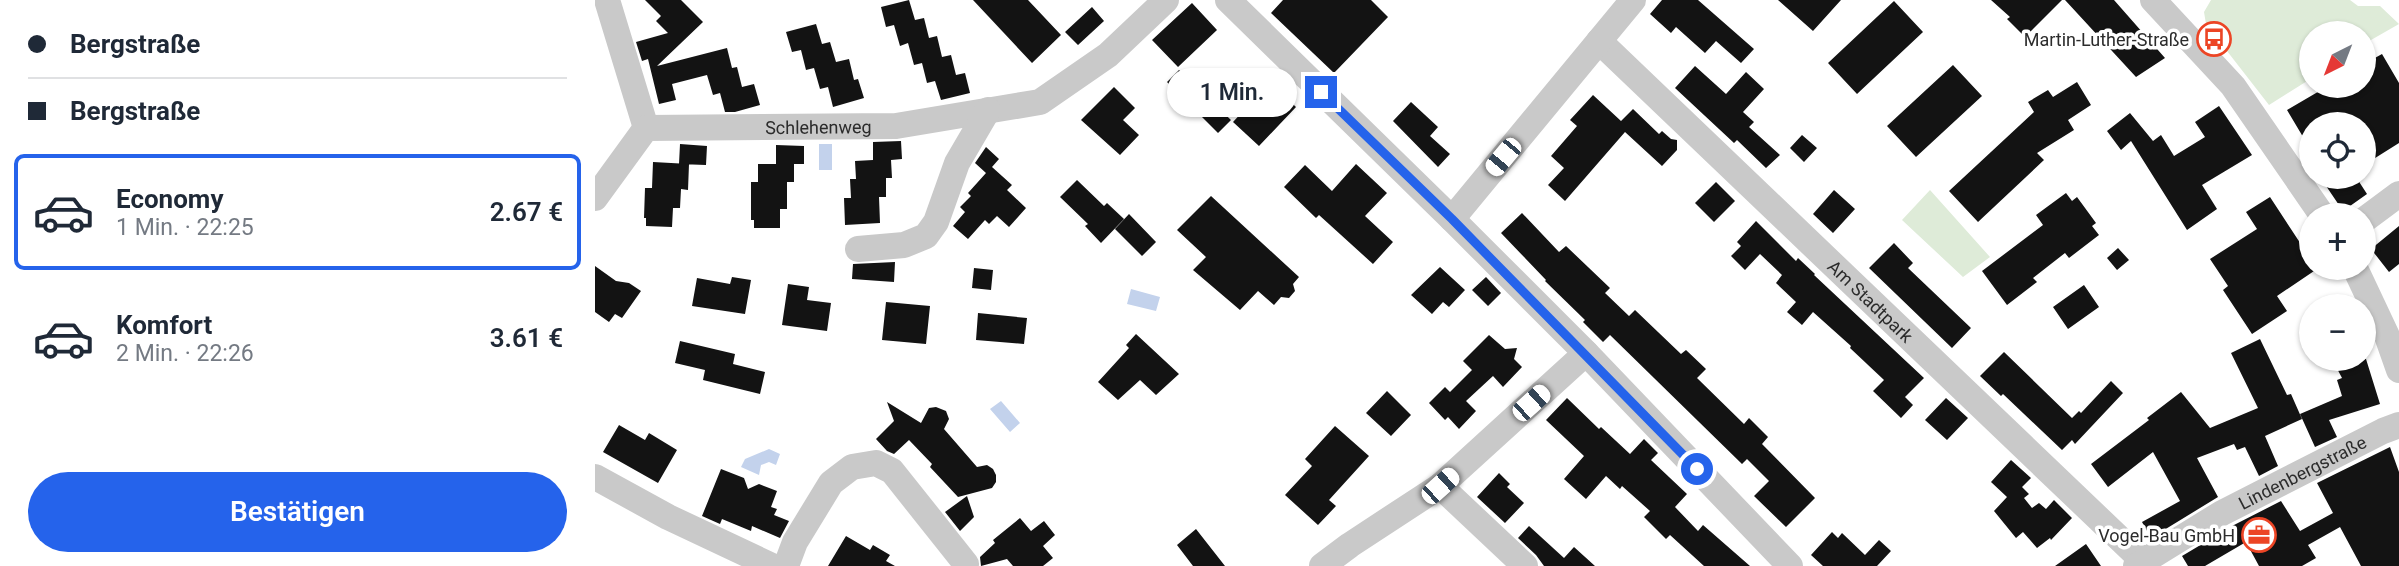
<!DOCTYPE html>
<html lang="de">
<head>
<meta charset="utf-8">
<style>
  :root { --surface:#fff; --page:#f6f6f7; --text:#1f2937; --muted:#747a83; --line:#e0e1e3; --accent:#2563eb }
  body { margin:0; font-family:Roboto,sans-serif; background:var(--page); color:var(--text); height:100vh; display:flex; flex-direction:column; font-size:26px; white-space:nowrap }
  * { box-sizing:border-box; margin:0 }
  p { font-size:23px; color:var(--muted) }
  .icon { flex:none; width:38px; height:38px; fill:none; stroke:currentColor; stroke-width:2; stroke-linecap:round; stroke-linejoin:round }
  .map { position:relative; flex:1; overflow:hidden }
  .panel { display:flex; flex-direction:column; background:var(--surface); width:595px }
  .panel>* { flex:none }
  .top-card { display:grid; align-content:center; height:154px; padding:0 28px; background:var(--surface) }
  .needle { width:46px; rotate:222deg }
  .controls { position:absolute; left:1704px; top:21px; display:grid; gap:14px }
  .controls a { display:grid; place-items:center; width:77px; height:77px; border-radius:50%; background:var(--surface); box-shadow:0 2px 5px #0004; font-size:35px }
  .end { position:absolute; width:32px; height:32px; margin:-16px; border:9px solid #2563eb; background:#fff; box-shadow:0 0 0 4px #fff }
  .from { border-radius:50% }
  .bubble { position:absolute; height:49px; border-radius:24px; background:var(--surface); box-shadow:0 2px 5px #0004; font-size:23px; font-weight:600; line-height:49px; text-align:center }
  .car { position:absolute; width:21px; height:42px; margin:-21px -10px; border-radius:9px; box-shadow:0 0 5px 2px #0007; background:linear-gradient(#fff 24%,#345 0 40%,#fff 0 76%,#345 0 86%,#fff 0) }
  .top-card b { display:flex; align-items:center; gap:24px; height:66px; font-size:26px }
  .top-card b+b { border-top:2px solid var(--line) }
  .top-card i { width:18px; height:18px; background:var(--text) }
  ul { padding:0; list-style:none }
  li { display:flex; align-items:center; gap:21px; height:116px; margin:0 14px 10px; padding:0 14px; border:4px solid transparent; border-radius:10px }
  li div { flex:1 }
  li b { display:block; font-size:26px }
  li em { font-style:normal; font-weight:600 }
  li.on { border-color:var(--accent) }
  li>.icon { width:63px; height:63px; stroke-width:1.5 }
  .action { display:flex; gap:14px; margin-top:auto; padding:14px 28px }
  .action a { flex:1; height:80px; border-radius:42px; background:var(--accent); color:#fff; font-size:28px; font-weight:600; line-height:80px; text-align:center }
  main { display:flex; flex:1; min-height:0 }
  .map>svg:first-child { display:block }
</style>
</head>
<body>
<main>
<section class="panel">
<div class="top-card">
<b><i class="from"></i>Bergstraße</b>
<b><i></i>Bergstraße</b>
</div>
<ul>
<li class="on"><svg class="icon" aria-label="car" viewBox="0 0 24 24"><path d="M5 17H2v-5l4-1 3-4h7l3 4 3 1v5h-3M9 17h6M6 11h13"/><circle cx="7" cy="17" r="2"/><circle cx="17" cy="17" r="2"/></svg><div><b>Economy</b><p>1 Min. · 22:25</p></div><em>2.67 €</em></li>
<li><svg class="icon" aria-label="car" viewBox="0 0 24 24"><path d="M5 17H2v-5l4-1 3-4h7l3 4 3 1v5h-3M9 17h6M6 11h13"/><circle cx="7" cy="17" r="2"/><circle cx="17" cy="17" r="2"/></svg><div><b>Komfort</b><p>2 Min. · 22:26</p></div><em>3.61 €</em></li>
</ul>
<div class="action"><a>Bestätigen</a></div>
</section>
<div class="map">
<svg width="1804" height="566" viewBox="0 0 1804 566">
  <rect width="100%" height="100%" fill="#fff"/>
  <!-- green -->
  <path fill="#deebd8" d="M 1616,0 L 1755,0 L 1763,6 L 1785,6 L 1804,24 L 1769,44 L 1769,33 L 1717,33 L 1717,78 L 1674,105 L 1611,24 L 1609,12 Z
    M 1335,190 L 1395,257 L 1368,277 L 1307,220 Z"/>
  <!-- water -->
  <path fill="#c3d2ec" d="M 224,144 L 237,144 L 237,170 L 224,170 Z
    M 536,289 L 565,297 L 561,311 L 532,304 Z
    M 406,401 L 425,423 L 415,432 L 395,409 Z
    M 174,449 L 185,454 L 181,465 L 174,462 L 166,465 L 164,475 L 146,467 L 150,459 Z"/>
  <!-- building -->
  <path fill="#131313" d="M 50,0 L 86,0 L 108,22 L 62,66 L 132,48 L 137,68 L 142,67 L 147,87 L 159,84 L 165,105 L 140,112 L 130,112 L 125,93 L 118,95 L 112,75 L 77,84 L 81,100 L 64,104 L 53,59 L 47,61 L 41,42 L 73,33 L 61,21 L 66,16 Z
    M 314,0 L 320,20 L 329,18 L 334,38 L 342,36 L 347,57 L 356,55 L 361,75 L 370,73 L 375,93 L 346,100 L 340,81 L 332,83 L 327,63 L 319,65 L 313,43 L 305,46 L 299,25 L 291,27 L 286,7 Z
    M 378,0 L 433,0 L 466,35 L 437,63 Z
    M 688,0 L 776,0 L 793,17 L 739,73 L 676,13 Z
    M 1067,0 L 1103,0 L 1159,49 L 1146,63 L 1121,41 L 1110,53 L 1081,27 L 1076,33 L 1055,14 Z
    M 1183,0 L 1246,0 L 1218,31 Z
    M 1396,0 L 1467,0 L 1430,37 L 1412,19 L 1415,17 Z
    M 1470,0 L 1519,0 L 1570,58 L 1541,77 Z
    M 1299,1 L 1328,32 L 1262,94 L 1233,63 Z
    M 597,3 L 622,30 L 583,67 L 557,40 Z
    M 497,7 L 509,21 L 483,45 L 470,32 Z
    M 221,24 L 227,44 L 235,42 L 241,62 L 254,59 L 259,80 L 263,79 L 269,98 L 238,107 L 233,87 L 225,89 L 219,68 L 211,70 L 206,50 L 197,52 L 191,32 Z
    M 1787,54 L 1804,83 L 1804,143 L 1769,165 L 1769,124 L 1717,124 L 1717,152 L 1692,110 L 1733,86 L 1769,86 L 1769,64 Z
    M 1358,65 L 1387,96 L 1321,157 L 1292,126 Z
    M 1100,66 L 1131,94 L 1151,72 L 1169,89 L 1148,112 L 1159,122 L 1154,127 L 1185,155 L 1171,168 L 1142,140 L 1139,143 L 1080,88 Z
    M 584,70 L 636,120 L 623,133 L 572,82 Z
    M 675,82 L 701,107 L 664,146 L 638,122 Z
    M 1482,82 L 1496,105 L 1473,120 L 1479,130 L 1442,153 L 1449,160 L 1383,222 L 1354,191 L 1439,112 L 1433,102 L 1453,90 L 1458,97 Z
    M 519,87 L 540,108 L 528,120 L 544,135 L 525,155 L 486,120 Z
    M 998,95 L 1026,121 L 1038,109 L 1064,134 L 1067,131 L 1076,139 L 1082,140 L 1082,150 L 1067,166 L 1030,132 L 970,201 L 953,185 L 969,168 L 956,156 L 982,126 L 975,120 Z
    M 816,102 L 843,127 L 835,136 L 855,154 L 843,167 L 798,121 Z
    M 1624,106 L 1657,155 L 1607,185 L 1622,209 L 1592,230 L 1536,141 L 1526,150 L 1512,131 L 1535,113 L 1558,141 L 1566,135 L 1579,156 L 1610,137 L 1600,122 Z
    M 1207,135 L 1222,148 L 1209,162 L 1195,148 Z
    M 306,141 L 307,159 L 296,160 L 297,178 L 291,178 L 291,197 L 284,197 L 285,223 L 250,225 L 249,198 L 256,198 L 255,179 L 261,179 L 260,161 L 278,160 L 278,142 Z
    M 85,144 L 112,146 L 111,165 L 84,164 Z
    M 181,145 L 209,146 L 209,164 L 199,164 L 199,182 L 192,182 L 192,209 L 185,209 L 185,228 L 159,228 L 159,220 L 156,220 L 156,182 L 163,182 L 163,164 L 181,164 Z
    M 391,147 L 404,159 L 397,167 L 417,185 L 412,190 L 431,208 L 414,227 L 402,216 L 394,224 L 390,220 L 373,239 L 358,226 L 370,212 L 365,207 L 376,196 L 373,193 L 391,173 L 380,163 Z
    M 58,162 L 94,164 L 93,190 L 86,189 L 85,208 L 78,208 L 77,227 L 51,226 L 51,218 L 49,218 L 50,188 L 57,188 Z
    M 761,164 L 792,193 L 770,216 L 798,242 L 778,264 L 724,215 L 721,218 L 689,187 L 710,165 L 737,191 Z
    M 1725,177 L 1761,177 L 1772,194 L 1748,211 Z
    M 482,180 L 509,206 L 512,203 L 529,219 L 506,243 L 490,226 L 493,224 L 465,197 Z
    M 1121,182 L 1140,201 L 1119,222 L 1100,203 Z
    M 1239,190 L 1260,209 L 1238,233 L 1218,214 Z
    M 1471,193 L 1477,201 L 1482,197 L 1501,223 L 1497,226 L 1504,235 L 1474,258 L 1470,253 L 1438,278 L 1442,282 L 1412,305 L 1387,271 L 1448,225 L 1441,215 Z
    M 616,196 L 704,277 L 698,284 L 700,291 L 694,298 L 686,297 L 679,305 L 663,291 L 645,310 L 598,270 L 611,257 L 582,230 Z
    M 1675,197 L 1717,261 L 1717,268 L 1722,269 L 1682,296 L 1692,311 L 1657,334 L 1628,290 L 1633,286 L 1615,259 L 1662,229 L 1651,212 Z
    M 927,213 L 964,252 L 971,246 L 1015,288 L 1010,293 L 1034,316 L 1040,310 L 1086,354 L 1091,350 L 1111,369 L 1102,378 L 1149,424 L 1154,418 L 1173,437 L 1167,444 L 1220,498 L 1191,527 L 1159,496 L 1174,481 L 1152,459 L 1147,464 L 1015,335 L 1008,342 L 988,322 L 990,320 L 950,281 L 951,280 L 906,233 Z
    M 534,214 L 561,242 L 547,256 L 520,229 Z
    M 1161,221 L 1201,261 L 1203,258 L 1220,274 L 1219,275 L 1329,378 L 1310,397 L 1318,405 L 1306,418 L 1278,391 L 1289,380 L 1255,348 L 1256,346 L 1218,312 L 1207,325 L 1192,312 L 1201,302 L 1181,283 L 1187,275 L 1165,254 L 1150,270 L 1136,256 L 1146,246 L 1142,242 Z
    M 1804,226 L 1804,264 L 1794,272 L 1776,249 Z
    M 1299,243 L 1318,263 L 1313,268 L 1376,328 L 1357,348 L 1274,268 Z
    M 1523,248 L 1534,260 L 1522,270 L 1512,258 Z
    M 300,262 L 299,282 L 257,279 L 258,264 Z
    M 0,266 L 21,281 L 34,283 L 46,291 L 27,318 L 20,314 L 14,322 L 0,312 Z
    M 845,267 L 870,290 L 854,307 L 848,302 L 837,314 L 816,295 Z
    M 379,268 L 398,270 L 396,290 L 377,288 Z
    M 137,277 L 156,280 L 150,314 L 97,306 L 102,278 L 135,284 Z
    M 891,277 L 906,293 L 893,306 L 877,290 Z
    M 193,284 L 214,287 L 212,300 L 236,303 L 232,331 L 187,325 Z
    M 1489,285 L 1504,307 L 1473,329 L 1458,307 Z
    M 291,302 L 335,306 L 331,344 L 287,340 Z
    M 383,313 L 432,318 L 429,344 L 381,340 Z
    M 541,334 L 584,374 L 561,395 L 545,380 L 523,400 L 503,382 L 534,348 L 531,345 Z
    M 894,335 L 910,349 L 922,348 L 919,359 L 927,367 L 908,387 L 898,376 L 871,401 L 881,411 L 864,429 L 853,417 L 850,420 L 834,403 L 850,387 L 855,392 L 877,370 L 868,361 Z
    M 1665,339 L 1692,395 L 1696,394 L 1707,419 L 1670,436 L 1683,466 L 1664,476 L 1650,447 L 1642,450 L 1639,444 L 1602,458 L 1623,497 L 1556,538 L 1547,522 L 1585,501 L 1558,452 L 1513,487 L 1496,464 L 1554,420 L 1552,418 L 1586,392 L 1615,428 L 1663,408 L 1636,353 Z
    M 85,341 L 140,354 L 138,364 L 170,372 L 165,394 L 108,380 L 110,370 L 80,363 Z
    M 1409,352 L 1477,418 L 1484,411 L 1486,413 L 1516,381 L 1528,393 L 1480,444 L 1477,440 L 1467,450 L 1408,394 L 1406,396 L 1385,376 Z
    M 1737,359 L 1771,359 L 1785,404 L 1734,420 L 1742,437 L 1720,447 L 1705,414 L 1747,396 L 1742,380 L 1747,378 Z
    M 792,391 L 816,415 L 796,436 L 771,413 Z
    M 972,398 L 1004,429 L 1006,427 L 1035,454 L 1049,439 L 1063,453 L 1056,460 L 1092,494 L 1080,507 L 1103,531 L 1108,525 L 1155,566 L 1109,566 L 1075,535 L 1071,539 L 1049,517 L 1055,511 L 1027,486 L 1025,489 L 1011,476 L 991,499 L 969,479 L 989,456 L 951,420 Z
    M 1351,398 L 1373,418 L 1352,440 L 1330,420 Z
    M 292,402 L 326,423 L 334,408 L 341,407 L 351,411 L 354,419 L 349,429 L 382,467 L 392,465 L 398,469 L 401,475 L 401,482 L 397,488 L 363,497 L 335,467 L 337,464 L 314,440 L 299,454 L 292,451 L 281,439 L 299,421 Z
    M 24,425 L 50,440 L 54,433 L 82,450 L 63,483 L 8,452 Z
    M 740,426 L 774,456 L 734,500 L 741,506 L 723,525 L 690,495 L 717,466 L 710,459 Z
    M 1795,447 L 1804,472 L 1804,566 L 1766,566 L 1745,527 L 1713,545 L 1721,558 L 1707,566 L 1664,566 L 1651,542 L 1610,566 L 1593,566 L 1587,556 L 1639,525 L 1686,501 L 1705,531 L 1738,513 L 1722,483 Z
    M 1416,460 L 1436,478 L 1427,487 L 1434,494 L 1429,498 L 1437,508 L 1444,503 L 1451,509 L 1459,500 L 1477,518 L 1456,540 L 1455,538 L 1442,548 L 1428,532 L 1421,538 L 1399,511 L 1412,497 L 1396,482 Z
    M 126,469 L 149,478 L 153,489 L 164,484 L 182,491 L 176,507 L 182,509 L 179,515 L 194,521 L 185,538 L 157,526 L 156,531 L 127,519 L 125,524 L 107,516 Z
    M 904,473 L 915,484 L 912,487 L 929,503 L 910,523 L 882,497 Z
    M 372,496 L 379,517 L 365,531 L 350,512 Z
    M 425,518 L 436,531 L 449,521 L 460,535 L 448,546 L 458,558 L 448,566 L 418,566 L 412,559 L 386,566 L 385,557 L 400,543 L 398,540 Z
    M 934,526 L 969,558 L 979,547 L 1000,566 L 949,566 L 941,555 L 923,538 Z
    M 601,529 L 630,566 L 598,566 L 582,545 Z
    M 1237,532 L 1243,538 L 1247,533 L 1270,555 L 1284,540 L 1296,551 L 1282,566 L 1228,566 L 1216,555 Z
    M 251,536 L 275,550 L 278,545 L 295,555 L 291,561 L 300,566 L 233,566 Z
    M 1491,544 L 1506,566 L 1460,566 Z"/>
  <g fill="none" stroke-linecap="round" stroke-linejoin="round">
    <!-- minor -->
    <g stroke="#c9c9c9" stroke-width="26">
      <path d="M 12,0 L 51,128"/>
      <path d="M 633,0 L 857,219 L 991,353 L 1195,566"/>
      <path d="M 1558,0 L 1638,86 L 1727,215"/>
      <path id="s1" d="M 1004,41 L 1548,561"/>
      <path id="s2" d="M 0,198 L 51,128 L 301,126 L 445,102 L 513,55 L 571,0"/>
      <path d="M 857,219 L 1038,0"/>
      <path d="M 1769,220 L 1804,194"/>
      <path d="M 263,249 L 309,245 L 331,236 L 341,222 L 362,163 L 393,110"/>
      <path d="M 1760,268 L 1792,336 L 1804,370"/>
      <path d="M 0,477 L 73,517 L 177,566"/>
      <path d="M 845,486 L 930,566"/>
      <path d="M 191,566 L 200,542 L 236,483 L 257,467 L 281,463 L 297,471 L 371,564"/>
      <path d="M 727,566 L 755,545 L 845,486 L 991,353"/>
      <path id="s3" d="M 1541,566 L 1627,513 L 1788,431 L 1804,425"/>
    </g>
  </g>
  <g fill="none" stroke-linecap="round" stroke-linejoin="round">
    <!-- route -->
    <path stroke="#2563eb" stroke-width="9" d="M 726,92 L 857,219 L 1102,469"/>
  </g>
  <!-- icons -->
  <defs>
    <g id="bus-ring" transform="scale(1.75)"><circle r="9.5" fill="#fff" stroke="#ec4525" stroke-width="1.5"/><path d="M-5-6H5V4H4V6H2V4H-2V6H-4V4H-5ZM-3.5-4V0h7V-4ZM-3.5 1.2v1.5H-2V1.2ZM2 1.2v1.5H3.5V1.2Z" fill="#ec4525"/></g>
    <g id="office-ring" transform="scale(1.75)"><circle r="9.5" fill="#fff" stroke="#ec4525" stroke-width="1.5"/><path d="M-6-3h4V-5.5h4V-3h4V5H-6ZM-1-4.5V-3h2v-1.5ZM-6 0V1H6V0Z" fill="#ec4525"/></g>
  </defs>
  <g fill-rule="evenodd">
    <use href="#bus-ring" x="1619" y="39"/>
    <use href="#office-ring" x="1664" y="535"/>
  </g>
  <g text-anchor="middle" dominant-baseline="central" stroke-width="7" stroke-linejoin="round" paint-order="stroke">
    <!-- poi labels -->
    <g font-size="18" fill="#2c2c2c" stroke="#fff" text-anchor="end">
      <text x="1594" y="39">Martin-Luther-Straße</text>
      <text x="1640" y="535">Vogel-Bau GmbH</text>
    </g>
    <!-- street labels -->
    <g font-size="18" fill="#2c2c2c" stroke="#fff">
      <text stroke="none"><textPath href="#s2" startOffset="259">Schlehenweg</textPath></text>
      <text stroke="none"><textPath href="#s1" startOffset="376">Am Stadtpark</textPath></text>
      <text stroke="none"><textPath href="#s3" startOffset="191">Lindenbergstraße</textPath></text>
    </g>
  </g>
</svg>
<div class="controls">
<a><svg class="needle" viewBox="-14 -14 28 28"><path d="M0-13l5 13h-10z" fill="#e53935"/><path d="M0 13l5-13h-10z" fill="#747a83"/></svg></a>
<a><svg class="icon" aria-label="locate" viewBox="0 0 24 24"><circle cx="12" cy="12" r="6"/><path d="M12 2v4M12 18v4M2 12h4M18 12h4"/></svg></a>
<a>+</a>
<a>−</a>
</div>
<i class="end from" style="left:1102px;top:469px"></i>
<i class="end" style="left:726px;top:92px"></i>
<div class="bubble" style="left:572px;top:68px;width:130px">1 Min.</div>
<i class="car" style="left:908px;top:157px;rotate:220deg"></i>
<i class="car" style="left:936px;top:403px;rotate:48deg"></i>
<i class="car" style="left:845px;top:486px;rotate:48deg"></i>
</div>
</main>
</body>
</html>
